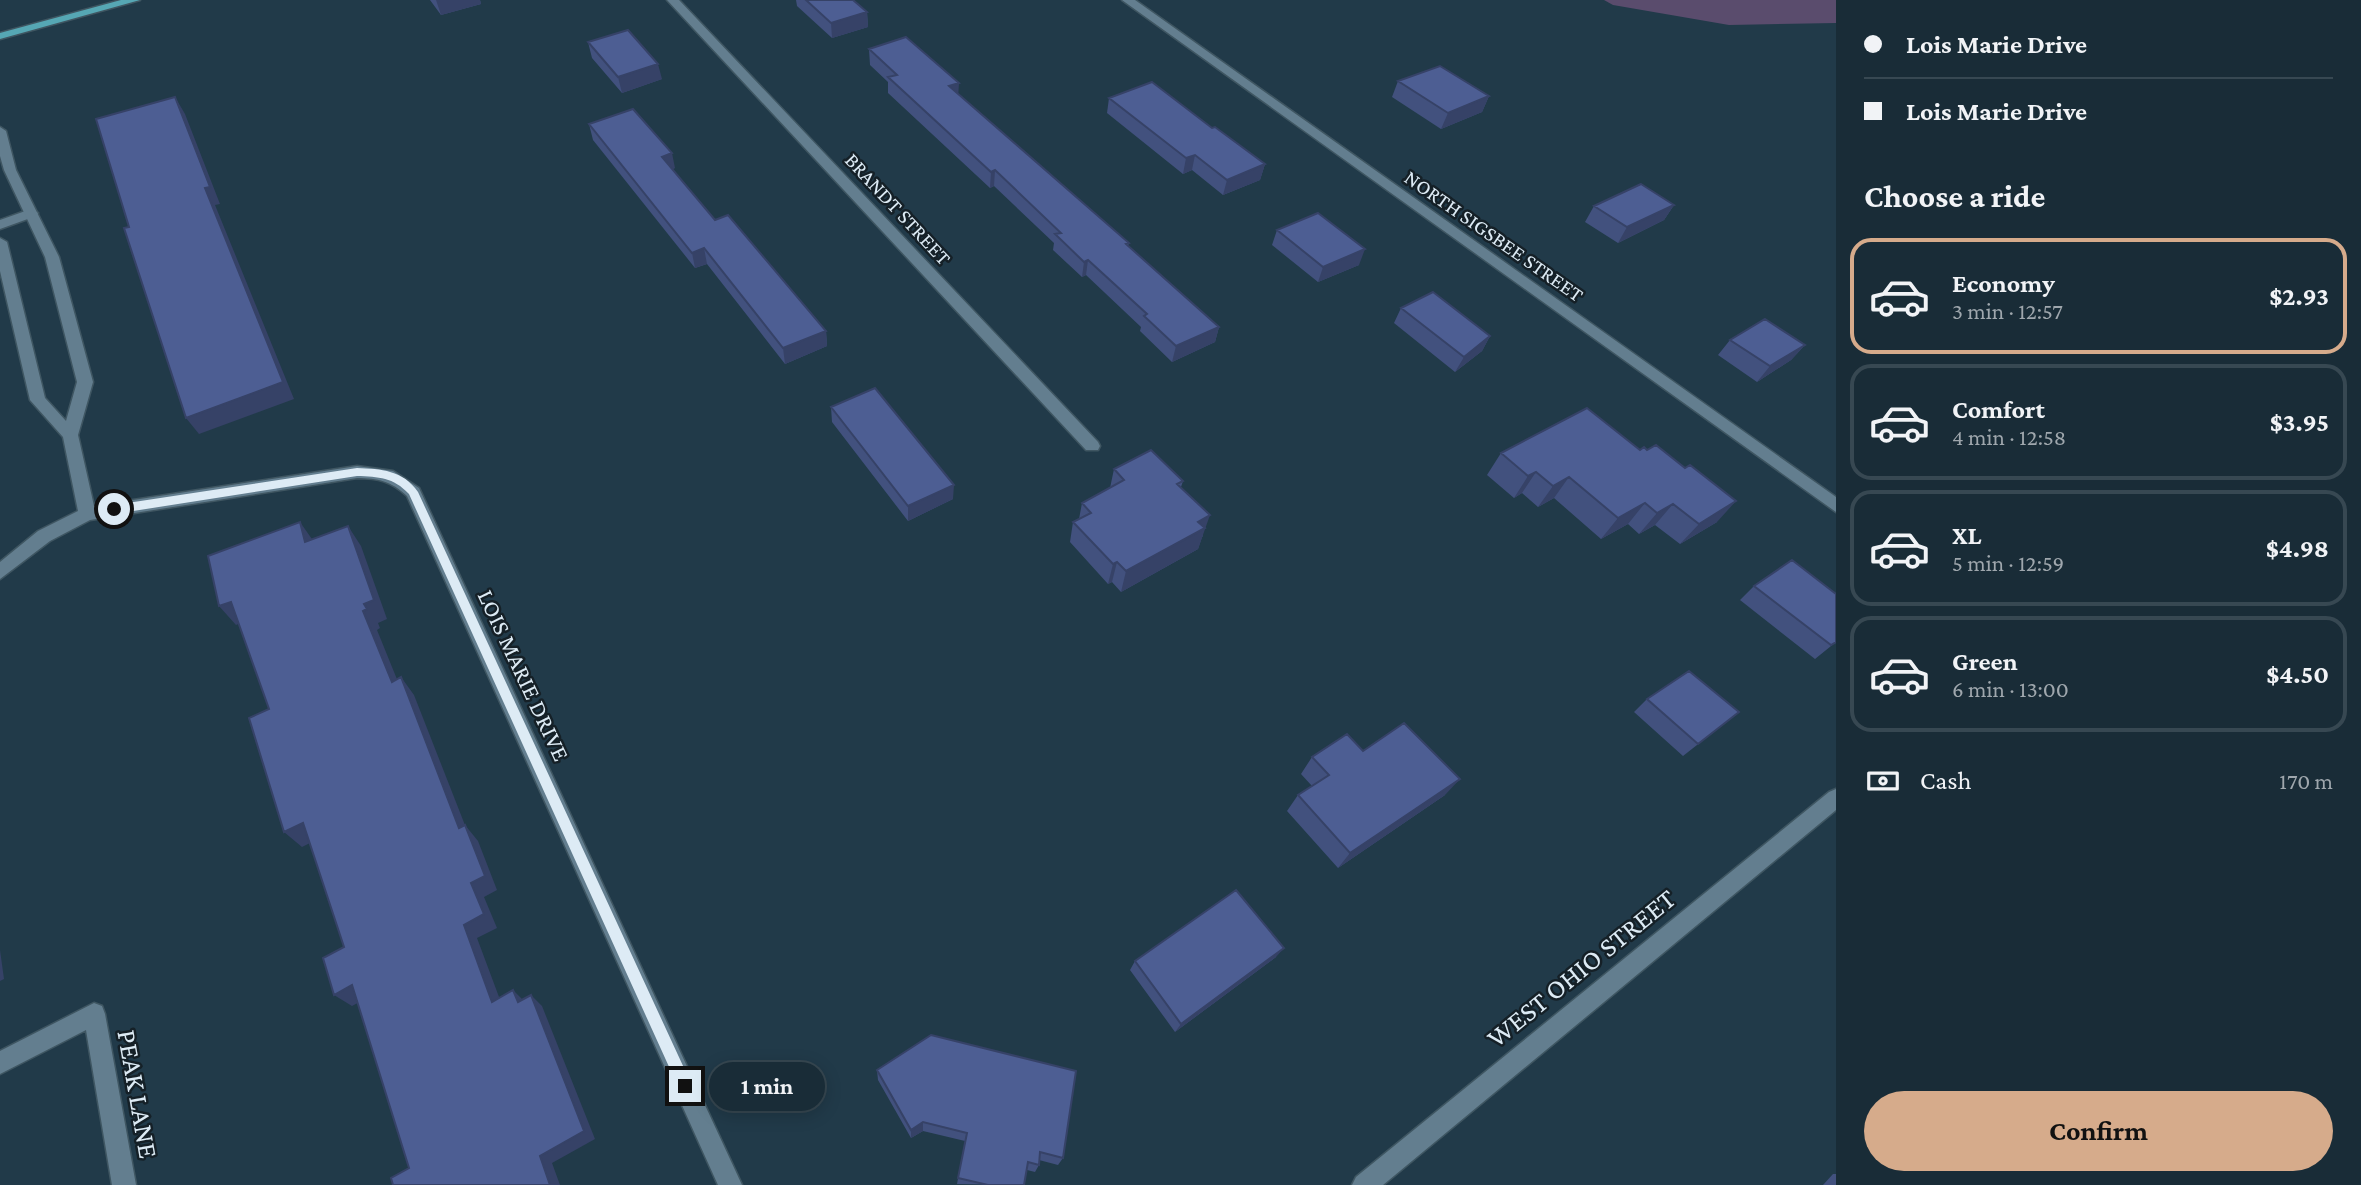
<!DOCTYPE html>
<html lang="en">
<head>
<meta charset="utf-8">
<style>
  :root { --surface:#192c37; --page:#22343f; --text:#f1f3f6; --muted:#9fa7ad; --line:#374852; --accent:#d6ab8b }
  body { margin:0; font-family:"Crimson Pro",serif; background:var(--page); color:var(--text); height:100vh; display:flex; flex-direction:column; font-size:26px; white-space:nowrap }
  * { box-sizing:border-box; margin:0 }
  p { font-size:23px; color:var(--muted) }
  .icon { flex:none; width:38px; height:38px; fill:none; stroke:currentColor; stroke-width:2; stroke-linecap:round; stroke-linejoin:round }
  .map { position:relative; flex:1; overflow:hidden }
  .details { display:flex; flex-direction:column; background:var(--surface); width:525px }
  .details>* { flex:none }
  .hud { display:grid; align-content:center; height:154px; padding:0 28px; background:var(--surface) }
  .end { position:absolute; width:32px; height:32px; margin:-16px; border:9px solid #ddebf5; background:#111; box-shadow:0 0 0 4px #111 }
  .from { border-radius:50% }
  .bubble { position:absolute; height:49px; border-radius:24px; background:var(--surface); box-shadow:0 4px 18px #0003,0 0 0 2px var(--line); font-size:23px; font-weight:700; line-height:49px; text-align:center }
  .hud b { display:flex; align-items:center; gap:24px; height:66px; font-size:26px }
  .hud b+b { border-top:2px solid var(--line) }
  .hud i { width:18px; height:18px; background:var(--text) }
  ul { padding:0; list-style:none }
  li { display:flex; align-items:center; gap:21px; height:116px; margin:0 14px 10px; padding:0 14px; border:4px solid var(--line); border-radius:21px }
  li div { flex:1 }
  li b { display:block; font-size:26px }
  li em { font-style:normal; font-weight:700 }
  li.selected { border-color:var(--accent) }
  li>.icon { width:63px; height:63px; stroke-width:1.5 }
  h2 { padding:0 28px; font-size:32px; line-height:84px }
  .pay { display:flex; align-items:center; gap:18px; height:77px; padding:0 28px; font-size:26px }
  .pay p { margin-inline-start:auto }
  .cta { display:flex; gap:14px; margin-top:auto; padding:14px 28px }
  .cta a { flex:1; height:80px; border-radius:42px; background:var(--accent); color:#111; font-size:28px; font-weight:700; line-height:80px; text-align:center }
  main { display:flex; flex:1; min-height:0 }
  .map>svg:first-child { display:block }
</style>
</head>
<body>
<main>
<div class="map">
<svg width="1836" height="1185" viewBox="0 0 1836 1185">
  <rect width="100%" height="100%" fill="#213a49"/>
  <!-- green -->
  <path fill="#5a4c6d" d="M 1604,0 L 1836,0 L 1836,23 L 1729,25 L 1613,5 Z"/>
  <g fill="none" stroke-linecap="round" stroke-linejoin="round">
    <!-- service casing -->
    <g stroke="#3f5662" stroke-width="3">
      <path id="service" d="M 31,209 L 38,213 L 36,216 L 0,229 L 0,220 Z"/>
    </g>
    <!-- minor casing -->
    <g stroke="#3f5662" stroke-width="3">
      <path id="minor" d="M 667,0 L 679,0 L 1098,442 L 1100,446 L 1098,450 L 1086,450 Z
        M 1122,0 L 1135,0 L 1836,497 L 1836,512 Z
        M 0,127 L 6,131 L 16,170 L 59,257 L 93,382 L 78,435 L 94,506 L 357,466 L 393,471 L 419,488 L 742,1185 L 718,1185 L 407,496 C 391,481 378,478 357,478 L 90,520 L 50,541 L 0,579 L 0,562 L 38,531 L 78,511 L 63,437 L 30,400 L 0,271 L 0,238 L 7,242 L 45,398 L 66,421 L 77,382 L 45,257 L 4,170 L 0,156 Z
        M 1836,789 L 1836,810 L 1383,1185 L 1352,1185 L 1356,1177 L 1829,792 Z
        M 94,1003 L 102,1006 L 105,1014 L 136,1185 L 112,1185 L 86,1030 L 0,1074 L 0,1051 Z"/>
    </g>
    <!-- primary casing -->
    <g stroke="#3f5662" stroke-width="3">
      <path id="primary" d="M 121,0 L 140,0 L 0,39 L 0,33 Z"/>
    </g>
    <!-- service -->
    <use href="#service" fill="#637e8f" fill-rule="evenodd"/>
    <!-- minor -->
    <use href="#minor" fill="#637e8f" fill-rule="evenodd"/>
    <!-- primary -->
    <use href="#primary" fill="#56a7b4" fill-rule="evenodd"/>
  </g>
  <!-- wall -->
  <path fill="#42517e" d="M 430,0 L 480,0 L 481,4 L 441,15 Z
    M 796,0 L 853,0 L 867,12 L 868,27 L 832,38 L 797,6 Z
    M 588,42 L 662,79 L 622,93 L 592,58 Z
    M 869,49 L 958,94 L 1129,243 L 1128,246 L 1219,327 L 1215,342 L 1172,362 L 1140,331 L 1141,327 L 1086,275 L 1082,277 L 1053,250 L 1054,243 L 994,186 L 990,188 L 888,93 L 888,82 L 870,65 Z
    M 1398,81 L 1489,96 L 1482,112 L 1441,129 L 1392,97 Z
    M 1109,98 L 1212,128 L 1265,164 L 1260,180 L 1223,195 L 1192,170 L 1183,174 L 1107,113 Z
    M 589,124 L 675,168 L 672,169 L 715,220 L 826,331 L 827,346 L 785,364 L 707,264 L 695,268 L 593,140 Z
    M 1674,205 L 1664,220 L 1618,243 L 1585,222 L 1594,206 Z
    M 1277,230 L 1359,265 L 1318,282 L 1272,245 Z
    M 1401,308 L 1490,336 L 1482,351 L 1455,372 L 1394,323 Z
    M 1730,340 L 1805,345 L 1791,360 L 1757,382 L 1718,355 Z
    M 831,407 L 953,499 L 908,521 L 832,422 Z
    M 1587,408 L 1717,522 L 1680,544 L 1655,525 L 1639,534 L 1628,524 L 1601,539 L 1554,498 L 1538,507 L 1522,493 L 1514,498 L 1487,475 L 1501,453 Z
    M 1114,469 L 1183,481 L 1181,487 L 1203,536 L 1202,537 L 1198,549 L 1121,592 L 1112,582 L 1108,584 L 1070,542 L 1073,522 L 1079,519 L 1082,503 L 1110,488 Z
    M 1754,586 L 1836,642 L 1815,659 L 1740,600 Z
    M 1647,699 L 1739,712 L 1683,756 L 1634,712 Z
    M 1363,751 L 1445,795 L 1338,868 L 1287,811 L 1298,795 L 1312,786 L 1301,774 L 1312,757 Z
    M 1276,957 L 1175,1032 L 1130,970 L 1135,961 Z
    M 877,1070 L 1063,1158 L 1058,1165 L 1039,1160 L 1039,1165 L 1035,1172 L 1027,1170 L 1024,1185 L 957,1184 L 965,1141 L 923,1131 L 911,1138 L 878,1080 Z
    M 1833,1174 L 1836,1174 L 1836,1185 L 1823,1185 Z"/>
  <!-- shaded-wall -->
  <path fill="#364267" d="M 436,0 L 480,0 L 481,4 L 441,15 Z
    M 867,12 L 868,27 L 832,38 L 831,23 Z
    M 658,64 L 662,79 L 622,93 L 618,77 Z
    M 959,83 L 958,99 L 949,86 Z
    M 1489,96 L 1482,112 L 1441,129 L 1448,113 Z
    M 175,97 L 185,114 L 220,204 L 215,205 L 294,399 L 199,434 L 186,418 L 205,188 Z
    M 672,153 L 675,168 L 665,172 L 662,157 Z
    M 1195,155 L 1192,170 L 1183,174 L 1186,158 Z
    M 1265,164 L 1260,180 L 1223,195 L 1227,180 Z
    M 995,170 L 994,186 L 990,188 L 991,172 Z
    M 1674,205 L 1664,220 L 1618,243 L 1627,227 Z
    M 704,248 L 707,264 L 695,268 L 692,253 Z
    M 1365,249 L 1359,265 L 1318,282 L 1323,267 Z
    M 1088,260 L 1086,275 L 1082,277 L 1084,262 Z
    M 1219,327 L 1215,342 L 1172,362 L 1176,346 Z
    M 826,331 L 827,346 L 785,364 L 783,348 Z
    M 1490,336 L 1482,351 L 1455,372 L 1464,357 Z
    M 1805,345 L 1791,360 L 1757,382 L 1770,366 Z
    M 1536,472 L 1522,493 L 1514,498 L 1528,476 Z
    M 1569,477 L 1554,498 L 1538,507 L 1553,486 Z
    M 954,485 L 953,499 L 908,521 L 908,506 Z
    M 1736,501 L 1717,522 L 1680,544 L 1699,524 Z
    M 1645,503 L 1628,524 L 1601,539 L 1618,518 Z
    M 1673,504 L 1655,525 L 1639,534 L 1657,513 Z
    M 1210,515 L 1198,549 L 1121,592 L 1126,571 L 1198,522 Z
    M 300,522 L 314,542 L 305,542 Z
    M 348,526 L 361,546 L 387,619 L 378,623 L 380,628 L 377,630 L 405,699 L 392,682 L 363,611 Z
    M 1117,562 L 1112,582 L 1108,584 L 1113,564 Z
    M 231,602 L 248,620 L 236,625 L 219,606 Z
    M 401,677 L 414,695 L 472,843 L 459,828 Z
    M 1460,779 L 1445,795 L 1338,868 L 1350,853 Z
    M 303,823 L 320,838 L 302,847 L 284,832 Z
    M 465,825 L 478,841 L 497,890 L 484,897 L 497,928 L 477,938 L 505,1013 L 492,1002 L 464,925 L 471,883 Z
    M 1284,948 L 1276,957 L 1175,1032 L 1181,1024 Z
    M 0,950 L 4,979 L 0,981 Z
    M 352,985 L 369,997 L 352,1006 L 334,995 Z
    M 513,990 L 525,1002 L 518,1002 Z
    M 531,995 L 542,1006 L 595,1139 L 552,1163 L 560,1185 L 550,1185 L 540,1156 Z
    M 923,1122 L 923,1131 L 911,1138 L 911,1130 Z"/>
  <!-- building -->
  <path fill="#4d5e93" stroke="#364267" stroke-width="2" d="M 806,0 L 853,0 L 867,12 L 831,23 Z
    M 628,30 L 658,64 L 618,77 L 588,42 Z
    M 906,37 L 959,83 L 949,86 L 1129,243 L 1126,244 L 1219,327 L 1176,346 L 1144,316 L 1147,314 L 1088,260 L 1084,262 L 1055,234 L 1061,233 L 995,170 L 991,172 L 888,77 L 897,75 L 869,49 Z
    M 1440,66 L 1489,96 L 1448,113 L 1398,81 Z
    M 1152,82 L 1212,128 L 1215,127 L 1265,164 L 1227,180 L 1195,155 L 1186,158 L 1109,98 Z
    M 175,97 L 210,187 L 205,188 L 283,382 L 186,418 L 124,228 L 129,227 L 96,119 Z
    M 633,109 L 672,153 L 662,157 L 715,220 L 728,215 L 826,331 L 783,348 L 704,248 L 692,253 L 589,124 Z
    M 1641,184 L 1674,205 L 1627,227 L 1594,206 Z
    M 1318,213 L 1365,249 L 1323,267 L 1277,230 Z
    M 1433,292 L 1490,336 L 1464,357 L 1401,308 Z
    M 1765,319 L 1805,345 L 1770,366 L 1730,340 Z
    M 875,388 L 954,485 L 908,506 L 831,407 Z
    M 1587,408 L 1640,450 L 1644,447 L 1647,450 L 1656,445 L 1685,468 L 1690,465 L 1736,501 L 1699,524 L 1673,504 L 1657,513 L 1645,503 L 1618,518 L 1569,477 L 1553,486 L 1536,472 L 1528,476 L 1501,453 Z
    M 1151,450 L 1183,481 L 1177,484 L 1210,515 L 1198,522 L 1205,528 L 1126,571 L 1117,562 L 1113,564 L 1073,522 L 1091,513 L 1082,503 L 1124,480 L 1114,469 Z
    M 300,522 L 305,542 L 348,526 L 374,600 L 364,604 L 367,609 L 363,611 L 392,682 L 401,677 L 459,828 L 465,825 L 485,876 L 471,883 L 484,914 L 464,925 L 492,1002 L 513,990 L 518,1002 L 531,995 L 584,1131 L 540,1156 L 550,1185 L 393,1185 L 391,1178 L 409,1168 L 352,985 L 334,995 L 323,958 L 344,947 L 303,823 L 284,832 L 249,718 L 269,709 L 231,602 L 219,606 L 208,556 Z
    M 1792,560 L 1836,594 L 1836,642 L 1831,645 L 1754,586 Z
    M 1689,671 L 1739,712 L 1698,744 L 1647,699 Z
    M 1404,723 L 1460,779 L 1350,853 L 1298,795 L 1329,775 L 1312,757 L 1347,734 L 1363,751 Z
    M 1236,890 L 1284,948 L 1181,1024 L 1135,961 Z
    M 931,1035 L 1076,1071 L 1063,1158 L 1040,1152 L 1039,1165 L 1028,1162 L 1024,1185 L 988,1185 L 958,1178 L 967,1133 L 923,1122 L 911,1130 L 877,1070 Z"/>
  <!-- route -->
  <path fill="#ddebf5" d="M 357,468 C 381,469 403,470 418,492 L 690,1081 L 692,1086 L 690,1091 L 685,1093 L 680,1091 L 409,494 C 393,477 379,477 357,476 L 114,514 L 108,509 L 114,505 Z"/>
  <g text-anchor="middle" dominant-baseline="central" stroke-width="5" stroke-linejoin="round" paint-order="stroke">
    <!-- far-street labels -->
    <g font-size="21" fill="#ddebf5" stroke="#152027">
      <text transform="translate(898 209) rotate(47)">BRANDT STREET</text>
      <text transform="translate(1494 236) rotate(35)">NORTH SIGSBEE STREET</text>
    </g>
    <!-- street labels -->
    <g font-size="24" fill="#ddebf5" stroke="#152027">
      <text transform="translate(524 675) rotate(65)">LOIS MARIE DRIVE</text>
    </g>
    <!-- near-street labels -->
    <g font-size="28" fill="#ddebf5" stroke="#152027">
      <text transform="translate(1581 968) rotate(-39)">WEST OHIO STREET</text>
      <text transform="translate(138 1094) rotate(80)">PEAK LANE</text>
    </g>
  </g>
</svg>
<i class="end from" style="left:114px;top:509px"></i>
<i class="end" style="left:685px;top:1086px"></i>
<div class="bubble" style="left:709px;top:1062px;width:116px">1 min</div>
</div>
<section class="details">
<div class="hud">
<b><i class="from"></i>Lois Marie Drive</b>
<b><i></i>Lois Marie Drive</b>
</div>
<h2>Choose a ride</h2>
<ul>
<li class="selected"><svg class="icon" aria-label="car" viewBox="0 0 24 24"><path d="M5 17H2v-5l4-1 3-4h7l3 4 3 1v5h-3M9 17h6M6 11h13"/><circle cx="7" cy="17" r="2"/><circle cx="17" cy="17" r="2"/></svg><div><b>Economy</b><p>3 min · 12:57</p></div><em>$2.93</em></li>
<li><svg class="icon" aria-label="car" viewBox="0 0 24 24"><path d="M5 17H2v-5l4-1 3-4h7l3 4 3 1v5h-3M9 17h6M6 11h13"/><circle cx="7" cy="17" r="2"/><circle cx="17" cy="17" r="2"/></svg><div><b>Comfort</b><p>4 min · 12:58</p></div><em>$3.95</em></li>
<li><svg class="icon" aria-label="car" viewBox="0 0 24 24"><path d="M5 17H2v-5l4-1 3-4h7l3 4 3 1v5h-3M9 17h6M6 11h13"/><circle cx="7" cy="17" r="2"/><circle cx="17" cy="17" r="2"/></svg><div><b>XL</b><p>5 min · 12:59</p></div><em>$4.98</em></li>
<li><svg class="icon" aria-label="car" viewBox="0 0 24 24"><path d="M5 17H2v-5l4-1 3-4h7l3 4 3 1v5h-3M9 17h6M6 11h13"/><circle cx="7" cy="17" r="2"/><circle cx="17" cy="17" r="2"/></svg><div><b>Green</b><p>6 min · 13:00</p></div><em>$4.50</em></li>
</ul>
<div class="pay"><svg class="icon" aria-label="cash" viewBox="0 0 24 24"><path d="M3 7h18v10H3z"/><circle cx="12" cy="12" r="2"/></svg>Cash<p>170 m</p></div>
<div class="cta"><a>Confirm</a></div>
</section>
</main>
</body>
</html>
